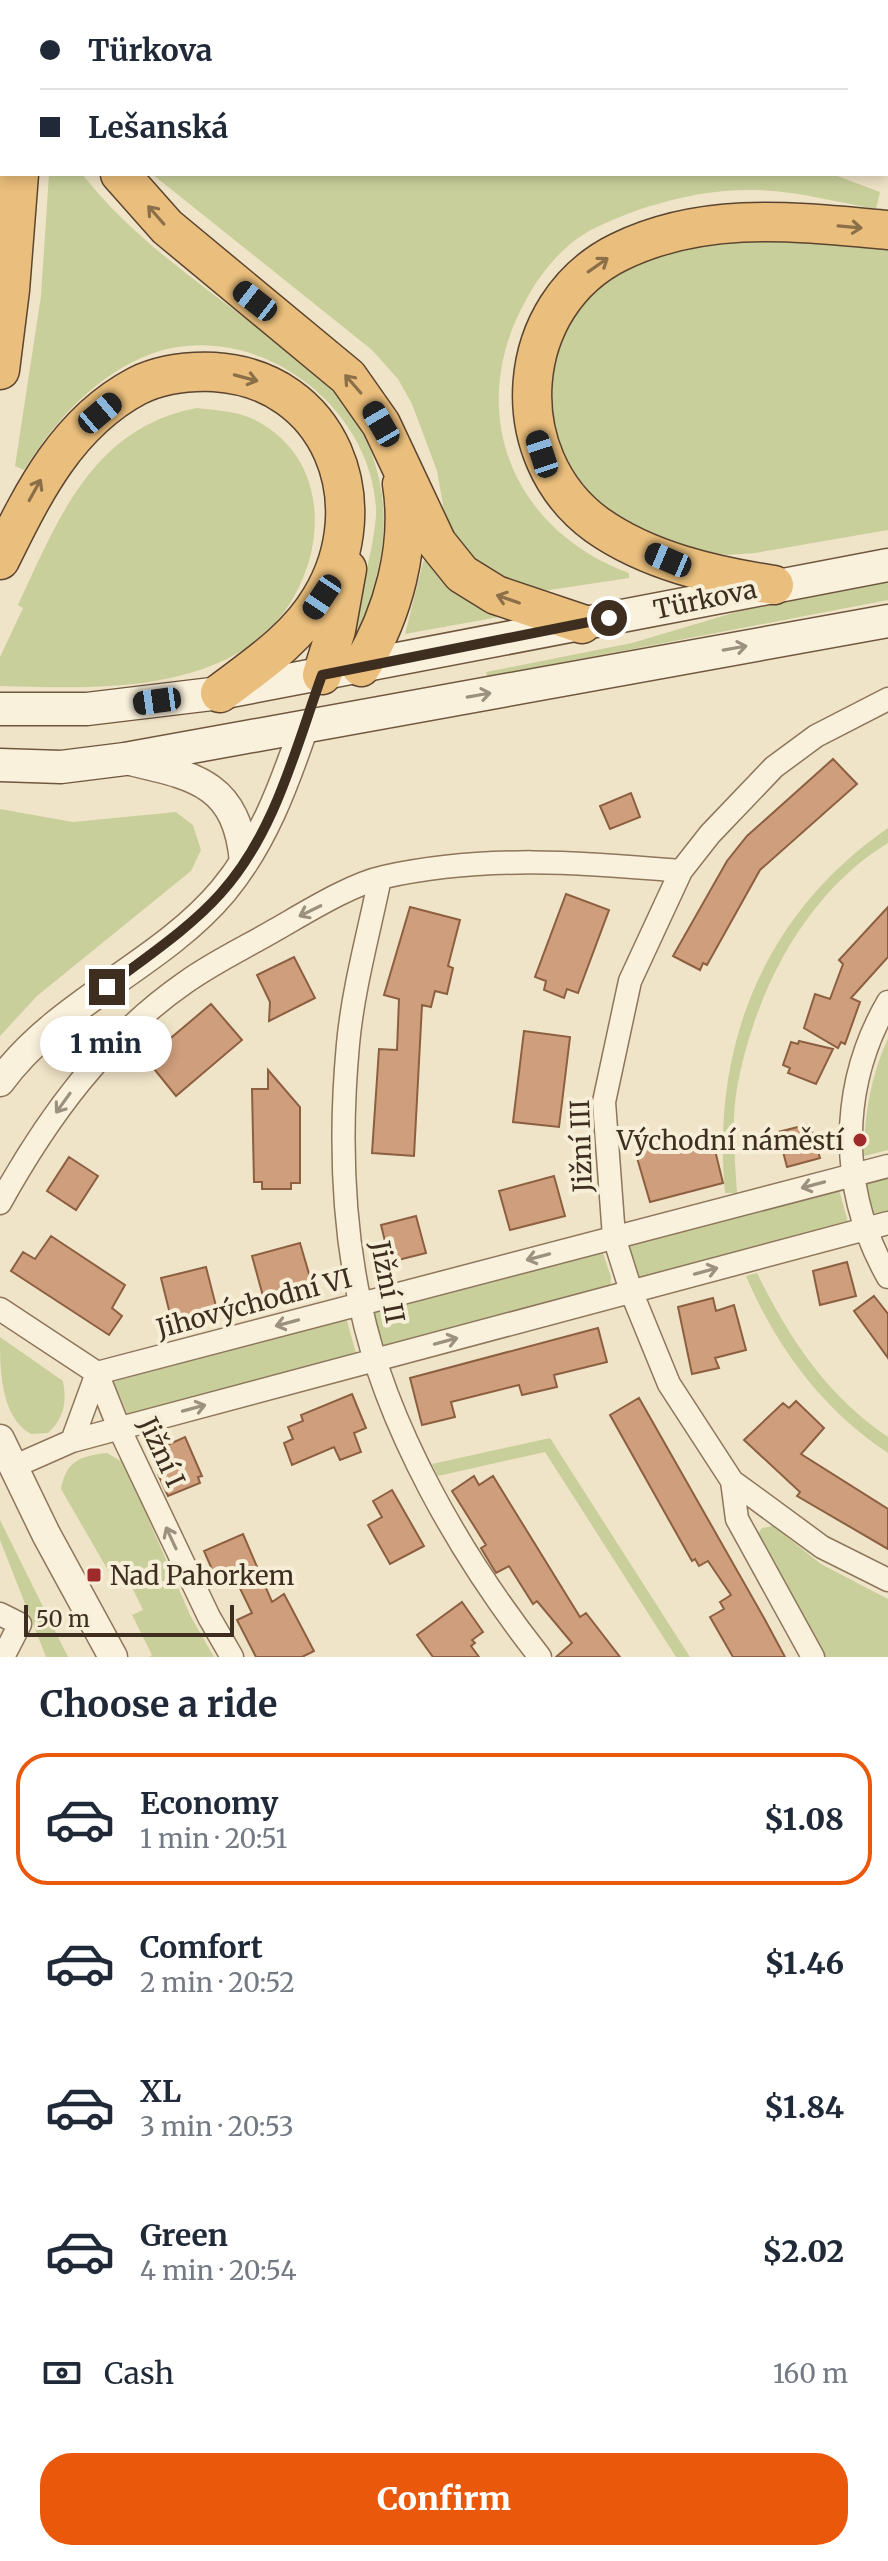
<!DOCTYPE html>
<html lang="en">
<head>
<meta charset="utf-8">
<style>
  :root { --surface:#fff; --page:#f2f2f3; --text:#1f2937; --muted:#747a83; --line:#e0e1e3; --accent:#ea580c }
  body { margin:0; font-family:Merriweather,serif; background:var(--page); color:var(--text); height:100vh; display:flex; flex-direction:column; font-size:30px; white-space:nowrap }
  * { box-sizing:border-box; margin:0 }
  p { font-size:26px; color:var(--muted) }
  .icon { flex:none; width:44px; height:44px; fill:none; stroke:currentColor; stroke-width:2; stroke-linecap:round; stroke-linejoin:round }
  .map { position:relative; height:1657px; overflow:hidden }
  .panel { display:flex; flex-direction:column; background:var(--surface); flex:1 }
  .panel>* { flex:none }
  .banner { position:absolute; left:0px; top:0px; width:888px; height:176px; box-shadow:0 4px 12px #0003; display:grid; align-content:center; height:176px; padding:0 40px; background:var(--surface) }
  .scale { position:absolute; left:24px; bottom:20px; width:210px; box-sizing:border-box; padding-left:8px; border:4px solid #3d2e20; border-top:0; font-size:22px; line-height:28px; white-space:nowrap; color:#3d2e20; -webkit-text-stroke:6px #f7eed8; paint-order:stroke }
  .end { position:absolute; width:36px; height:36px; margin:-18px; border:10px solid #3d2e20; background:#fff; box-shadow:0 0 0 4px #fff }
  .from { border-radius:50% }
  .bubble { position:absolute; height:56px; border-radius:28px; background:var(--surface); box-shadow:0 4px 12px #0003; font-size:26px; font-weight:800; line-height:56px; text-align:center }
  .car { position:absolute; width:24px; height:48px; margin:-24px -12px; border-radius:10px; box-shadow:0 0 6px 2px #0007; background:linear-gradient(#222 24%,#8ab4d8 0 40%,#222 0 76%,#8ab4d8 0 86%,#222 0) }
  .banner b { display:flex; align-items:center; gap:28px; height:76px; font-size:30px }
  .banner b+b { border-top:2px solid var(--line) }
  .banner i { width:20px; height:20px; background:var(--text) }
  ul { padding:0; list-style:none }
  li { display:flex; align-items:center; gap:24px; height:132px; margin:0 16px 12px; padding:0 24px; border:4px solid transparent; border-radius:32px }
  li div { flex:1 }
  li b { display:block; font-size:30px }
  li em { font-style:normal; font-weight:800 }
  li.selected { border-color:var(--accent) }
  li>.icon { width:72px; height:72px; stroke-width:1.5 }
  h2 { padding:0 40px; font-size:36px; line-height:96px }
  .pay { display:flex; align-items:center; gap:20px; height:88px; padding:0 40px; font-size:30px }
  .pay p { margin-inline-start:auto }
  .primary-button { display:flex; gap:16px; margin-top:auto; padding:16px 40px }
  .primary-button a { flex:1; height:92px; border-radius:32px; background:var(--accent); color:#fff; font-size:32px; font-weight:800; line-height:92px; text-align:center }
  .map>svg:first-child { display:block }
</style>
</head>
<body>
<div class="map">
<svg width="888" height="1657" viewBox="0 0 888 1657">
  <rect width="100%" height="100%" fill="#f0e4c8"/>
  <!-- green -->
  <path fill="#c9cf9b" d="M 67,0 L 442,0 L 445,2 L 68,2 Z
    M 49,174 L 82,174 C 132,238 200,283 264,333 C 290,353 321,374 341,400 C 378,446 391,504 380,560 C 374,589 366,621 351,646 C 346,640 378,544 376,507 C 369,398 244,312 141,358 C 90,381 53,424 24,470 L 15,466 L 41,296 Z
    M 152,174 L 832,174 L 880,192 L 876,209 C 835,202 793,190 751,190 C 699,189 639,206 593,229 C 565,243 542,271 527,298 C 464,409 510,529 629,573 L 629,578 L 543,591 L 521,588 L 479,567 L 453,535 L 445,516 L 437,471 L 412,404 L 398,379 L 372,350 Z
    M 729,236 L 791,237 L 888,249 L 888,530 L 755,553 L 726,555 L 663,542 L 592,503 L 550,440 L 548,360 L 584,293 L 632,262 Z
    M 197,408 C 215,410 234,411 251,418 C 349,464 324,599 245,649 C 174,693 80,688 0,686 L 0,657 L 23,608 L 18,605 C 58,519 93,427 197,408 Z
    M 427,559 L 499,615 L 499,617 L 405,634 L 423,562 Z
    M 888,581 L 888,600 L 487,677 L 486,672 L 632,643 L 777,600 Z
    M 0,809 L 73,822 L 176,812 L 193,825 L 201,850 L 191,871 L 37,996 L 0,1036 Z
    M 888,828 L 888,843 C 804,894 754,994 737,1088 C 731,1122 735,1158 737,1193 L 725,1193 C 711,1045 764,914 888,828 Z
    M 888,1038 L 888,1150 L 864,1156 C 864,1114 871,1076 888,1038 Z
    M 888,1173 L 888,1215 L 881,1217 L 873,1213 L 866,1183 L 872,1177 Z
    M 838,1186 L 849,1226 L 635,1280 L 626,1249 L 632,1242 Z
    M 602,1250 L 611,1277 L 610,1291 L 380,1350 L 367,1312 Z
    M 757,1273 C 789,1338 827,1396 888,1437 L 888,1453 C 823,1410 776,1347 746,1276 Z
    M 346,1317 L 357,1357 L 128,1415 L 114,1382 L 118,1377 Z
    M 0,1337 L 63,1381 C 67,1403 64,1418 48,1433 L 31,1434 C 0,1417 0,1368 0,1337 Z
    M 550,1438 L 690,1657 L 676,1657 L 545,1452 L 438,1476 L 432,1464 Z
    M 107,1453 L 124,1463 L 191,1617 L 214,1657 L 149,1657 L 152,1655 L 132,1615 L 143,1610 L 129,1581 L 117,1586 L 61,1489 C 66,1461 80,1456 107,1453 Z
    M 0,1520 L 68,1657 L 46,1657 L 0,1540 Z
    M 773,1526 L 821,1564 L 888,1599 L 888,1657 L 822,1657 L 757,1535 L 762,1528 Z"/>
  <!-- building -->
  <path fill="#cf9f7d" stroke="#8d5f41" stroke-width="2" d="M 833,759 L 857,784 L 760,870 L 707,965 L 703,963 L 700,970 L 673,956 L 727,861 L 747,836 Z
    M 631,793 L 640,817 L 610,829 L 600,806 Z
    M 566,894 L 609,910 L 578,993 L 567,989 L 564,998 L 544,990 L 546,981 L 535,977 Z
    M 410,907 L 460,920 L 448,966 L 453,968 L 447,994 L 435,991 L 431,1007 L 422,1005 L 414,1156 L 372,1153 L 379,1049 L 397,1050 L 399,999 L 384,995 Z
    M 888,907 L 888,957 L 851,998 L 860,1002 L 845,1044 L 841,1042 L 838,1048 L 804,1028 L 815,994 L 830,999 L 843,964 L 839,960 Z
    M 294,957 L 315,998 L 269,1021 L 270,1002 L 257,975 Z
    M 211,1004 L 242,1040 L 176,1096 L 146,1059 Z
    M 524,1031 L 570,1037 L 559,1127 L 513,1122 Z
    M 799,1041 L 833,1049 L 816,1084 L 788,1073 L 790,1068 L 783,1065 L 791,1042 L 798,1044 Z
    M 268,1070 L 300,1107 L 300,1183 L 291,1183 L 291,1189 L 262,1189 L 262,1182 L 254,1182 L 252,1089 L 268,1089 Z
    M 810,1124 L 820,1158 L 787,1167 L 778,1132 Z
    M 712,1138 L 723,1183 L 650,1202 L 635,1151 L 671,1140 L 673,1149 Z
    M 69,1157 L 98,1176 L 76,1210 L 47,1191 Z
    M 554,1176 L 565,1216 L 510,1230 L 499,1191 Z
    M 416,1216 L 426,1253 L 390,1262 L 381,1225 Z
    M 51,1236 L 125,1285 L 112,1308 L 122,1316 L 109,1335 L 11,1271 L 23,1252 L 35,1259 Z
    M 300,1243 L 312,1284 L 263,1296 L 252,1256 Z
    M 847,1262 L 856,1296 L 820,1305 L 813,1271 Z
    M 206,1267 L 217,1310 L 172,1322 L 161,1278 Z
    M 874,1296 L 888,1314 L 888,1358 L 854,1311 Z
    M 713,1298 L 716,1311 L 734,1305 L 746,1350 L 715,1358 L 719,1368 L 692,1374 L 678,1307 Z
    M 598,1328 L 607,1362 L 554,1375 L 557,1387 L 522,1395 L 519,1385 L 451,1402 L 455,1417 L 422,1425 L 410,1378 Z
    M 352,1394 L 366,1428 L 354,1433 L 361,1452 L 340,1460 L 334,1447 L 292,1465 L 284,1443 L 293,1439 L 288,1427 L 303,1421 L 301,1415 Z
    M 639,1398 L 764,1618 L 785,1657 L 733,1657 L 710,1617 L 724,1609 L 720,1602 L 731,1595 L 708,1561 L 699,1566 L 695,1559 L 692,1561 L 610,1415 Z
    M 796,1401 L 824,1428 L 801,1454 L 888,1509 L 888,1549 L 797,1496 L 800,1492 L 744,1440 L 783,1403 L 789,1408 Z
    M 185,1437 L 202,1476 L 198,1477 L 200,1483 L 168,1496 L 158,1474 L 162,1471 L 154,1451 Z
    M 474,1476 L 479,1485 L 493,1476 L 580,1617 L 586,1613 L 620,1657 L 556,1657 L 572,1643 L 537,1601 L 533,1604 L 509,1566 L 496,1573 L 481,1548 L 486,1545 L 452,1491 Z
    M 392,1490 L 424,1546 L 390,1564 L 368,1525 L 382,1517 L 373,1501 Z
    M 243,1534 L 272,1602 L 284,1594 L 314,1651 L 302,1657 L 256,1657 L 237,1620 L 252,1613 L 233,1574 L 217,1581 L 204,1551 Z
    M 462,1602 L 483,1632 L 472,1640 L 475,1643 L 471,1646 L 479,1657 L 433,1657 L 417,1635 Z"/>
  <g fill="none" stroke-linecap="round" stroke-linejoin="round">
    <!-- minor casing -->
    <g stroke="#8d765c" stroke-width="25">
      <path id="minor" d="M 380,878 C 369,932 353,989 348,1044 C 340,1130 342,1219 360,1303 C 386,1428 462,1558 540,1657
        M 888,1002 C 838,1088 839,1191 888,1277
        M 0,1203 C 47,1118 105,1038 186,982 C 214,962 246,947 275,930 C 305,913 351,884 384,877 C 484,855 580,862 681,871
        M 0,1309 L 97,1373 L 119,1428 L 209,1617 L 232,1657
        M 97,1373 L 888,1166
        M 72,1441 L 97,1373
        M 13,1467 L 72,1441 L 888,1223
        M 732,1481 L 822,1547 L 888,1580
        M 0,1614 L 20,1624 L 3,1657
        M 813,1657 L 737,1519 L 732,1481 L 669,1384 L 631,1291 L 614,1237 L 604,1102 L 630,981 L 681,871 L 710,834 L 774,767 L 816,736 L 888,699"/>
    </g>
    <!-- tertiary casing -->
    <g stroke="#8d765c" stroke-width="31">
      <path id="tertiary" d="M 126,760 C 194,776 237,782 244,862
        M 0,1082 C 58,1002 160,966 223,891 C 263,843 284,785 304,727
        M 0,1439 L 46,1534 L 113,1657"/>
    </g>
    <!-- secondary casing -->
    <g stroke="#6f573f" stroke-width="35">
      <path id="secondary" d="M 0,709 L 87,709 L 220,693 L 888,565
        M 0,765 L 61,767 L 125,759 L 888,621"/>
    </g>
    <!-- trunk casing -->
    <g stroke="#5b4430" stroke-width="41">
      <path id="trunk" d="M 44,0 L 44,2
        M 542,0 L 546,2
        M 671,0 L 675,2
        M 886,89 L 888,90
        M 886,148 L 888,149
        M 120,174 L 167,227 L 348,377 L 381,424 L 437,543 L 462,574 L 496,595 L 582,624
        M 0,370 L 10,290 L 19,174
        M 0,560 C 33,493 67,423 137,386 C 161,374 187,371 214,372 C 331,379 378,503 321,598 C 297,639 257,665 220,693
        M 774,585 C 714,576 648,561 597,525 C 502,456 513,304 619,252 C 705,210 797,222 888,230
        M 361,667 C 393,614 412,546 402,484
        M 322,675 L 336,630 L 347,569"/>
    </g>
    <!-- minor -->
    <use href="#minor" stroke="#faf1dc" stroke-width="22"/>
    <!-- tertiary -->
    <use href="#tertiary" stroke="#faf1dc" stroke-width="28"/>
    <!-- secondary -->
    <use href="#secondary" stroke="#faf1dc" stroke-width="32"/>
    <!-- trunk -->
    <use href="#trunk" stroke="#eabe7c" stroke-width="38"/>
  </g>
  <!-- one-way arrows -->
  <defs><path id="oneway-shaft" d="M-6 0H5M1.5-3L5.5 0L1.5 3" fill="none" stroke-width="1.6" stroke-linecap="round" stroke-linejoin="round" transform="scale(2)"/></defs>
  <g stroke="#8b6f49">
    <use href="#oneway-shaft" transform="translate(156 215) rotate(-131)"/>
    <use href="#oneway-shaft" transform="translate(850 227) rotate(5)"/>
    <use href="#oneway-shaft" transform="translate(598 265) rotate(-35)"/>
    <use href="#oneway-shaft" transform="translate(246 378) rotate(15)"/>
    <use href="#oneway-shaft" transform="translate(353 384) rotate(-131)"/>
    <use href="#oneway-shaft" transform="translate(35 490) rotate(-61)"/>
    <use href="#oneway-shaft" transform="translate(508 599) rotate(-161)"/>
  </g>
  <g stroke="#9c907e">
    <use href="#oneway-shaft" transform="translate(735 648) rotate(-10)"/>
    <use href="#oneway-shaft" transform="translate(479 695) rotate(-10)"/>
    <use href="#oneway-shaft" transform="translate(310 911) rotate(154)"/>
    <use href="#oneway-shaft" transform="translate(63 1103) rotate(126)"/>
    <use href="#oneway-shaft" transform="translate(813 1185) rotate(165)"/>
    <use href="#oneway-shaft" transform="translate(538 1257) rotate(165)"/>
    <use href="#oneway-shaft" transform="translate(706 1271) rotate(-15)"/>
    <use href="#oneway-shaft" transform="translate(287 1323) rotate(165)"/>
    <use href="#oneway-shaft" transform="translate(446 1341) rotate(-15)"/>
    <use href="#oneway-shaft" transform="translate(194 1408) rotate(-15)"/>
    <use href="#oneway-shaft" transform="translate(171 1538) rotate(-115)"/>
  </g>
  <g fill="none" stroke-linecap="round" stroke-linejoin="round">
    <!-- route -->
    <path stroke="#3d2e20" stroke-width="10" d="M 107,987 C 146,957 189,929 221,893 C 275,833 295,750 322,675 L 609,618"/>
  </g>
  <!-- markers -->
  <g fill="#9e2a2b" stroke="#f7eed8" stroke-width="3">
    <circle cx="860" cy="1140" r="8"/>
    <rect x="86" y="1567" width="16" height="16" rx="4"/>
  </g>
  <g text-anchor="middle" dominant-baseline="central" stroke-width="8" stroke-linejoin="round" paint-order="stroke">
    <!-- street labels -->
    <g font-size="26" fill="#3d2e20" stroke="#f7eed8">
      <text transform="translate(705 599) rotate(-12)">Türkova</text>
      <text transform="translate(581 1146) rotate(-92)">Jižní III</text>
      <text transform="translate(388 1282) rotate(79)">Jižní II</text>
      <text transform="translate(254 1303) rotate(-15)">Jihovýchodní VI</text>
      <text transform="translate(162 1452) rotate(65)">Jižní I</text>
    </g>
    <!-- poi labels -->
    <g font-size="26" fill="#3d2e20" stroke="#f7eed8" text-anchor="end">
      <text x="844" y="1140">Východní náměstí</text>
      <text x="110" y="1575" text-anchor="start">Nad Pahorkem</text>
    </g>
  </g>
</svg>
<div class="scale">50 m</div>
<i class="end from" style="left:609px;top:618px"></i>
<i class="end" style="left:107px;top:987px"></i>
<div class="bubble" style="left:40px;top:1016px;width:132px">1 min</div>
<i class="car" style="left:255px;top:301px;rotate:308deg"></i>
<i class="car" style="left:100px;top:413px;rotate:50deg"></i>
<i class="car" style="left:381px;top:424px;rotate:330deg"></i>
<i class="car" style="left:542px;top:454px;rotate:342deg"></i>
<i class="car" style="left:668px;top:560px;rotate:293deg"></i>
<i class="car" style="left:322px;top:597px;rotate:214deg"></i>
<i class="car" style="left:157px;top:701px;rotate:262deg"></i>
<div class="banner">
<b><i class="from"></i>Türkova</b>
<b><i></i>Lešanská</b>
</div>
</div>
<section class="panel">
<h2>Choose a ride</h2>
<ul>
<li class="selected"><svg class="icon" aria-label="car" viewBox="0 0 24 24"><path d="M5 17H2v-5l4-1 3-4h7l3 4 3 1v5h-3M9 17h6M6 11h13"/><circle cx="7" cy="17" r="2"/><circle cx="17" cy="17" r="2"/></svg><div><b>Economy</b><p>1 min · 20:51</p></div><em>$1.08</em></li>
<li><svg class="icon" aria-label="car" viewBox="0 0 24 24"><path d="M5 17H2v-5l4-1 3-4h7l3 4 3 1v5h-3M9 17h6M6 11h13"/><circle cx="7" cy="17" r="2"/><circle cx="17" cy="17" r="2"/></svg><div><b>Comfort</b><p>2 min · 20:52</p></div><em>$1.46</em></li>
<li><svg class="icon" aria-label="car" viewBox="0 0 24 24"><path d="M5 17H2v-5l4-1 3-4h7l3 4 3 1v5h-3M9 17h6M6 11h13"/><circle cx="7" cy="17" r="2"/><circle cx="17" cy="17" r="2"/></svg><div><b>XL</b><p>3 min · 20:53</p></div><em>$1.84</em></li>
<li><svg class="icon" aria-label="car" viewBox="0 0 24 24"><path d="M5 17H2v-5l4-1 3-4h7l3 4 3 1v5h-3M9 17h6M6 11h13"/><circle cx="7" cy="17" r="2"/><circle cx="17" cy="17" r="2"/></svg><div><b>Green</b><p>4 min · 20:54</p></div><em>$2.02</em></li>
</ul>
<div class="pay"><svg class="icon" aria-label="cash" viewBox="0 0 24 24"><path d="M3 7h18v10H3z"/><circle cx="12" cy="12" r="2"/></svg>Cash<p>160 m</p></div>
<div class="primary-button"><a>Confirm</a></div>
</section>
</body>
</html>
